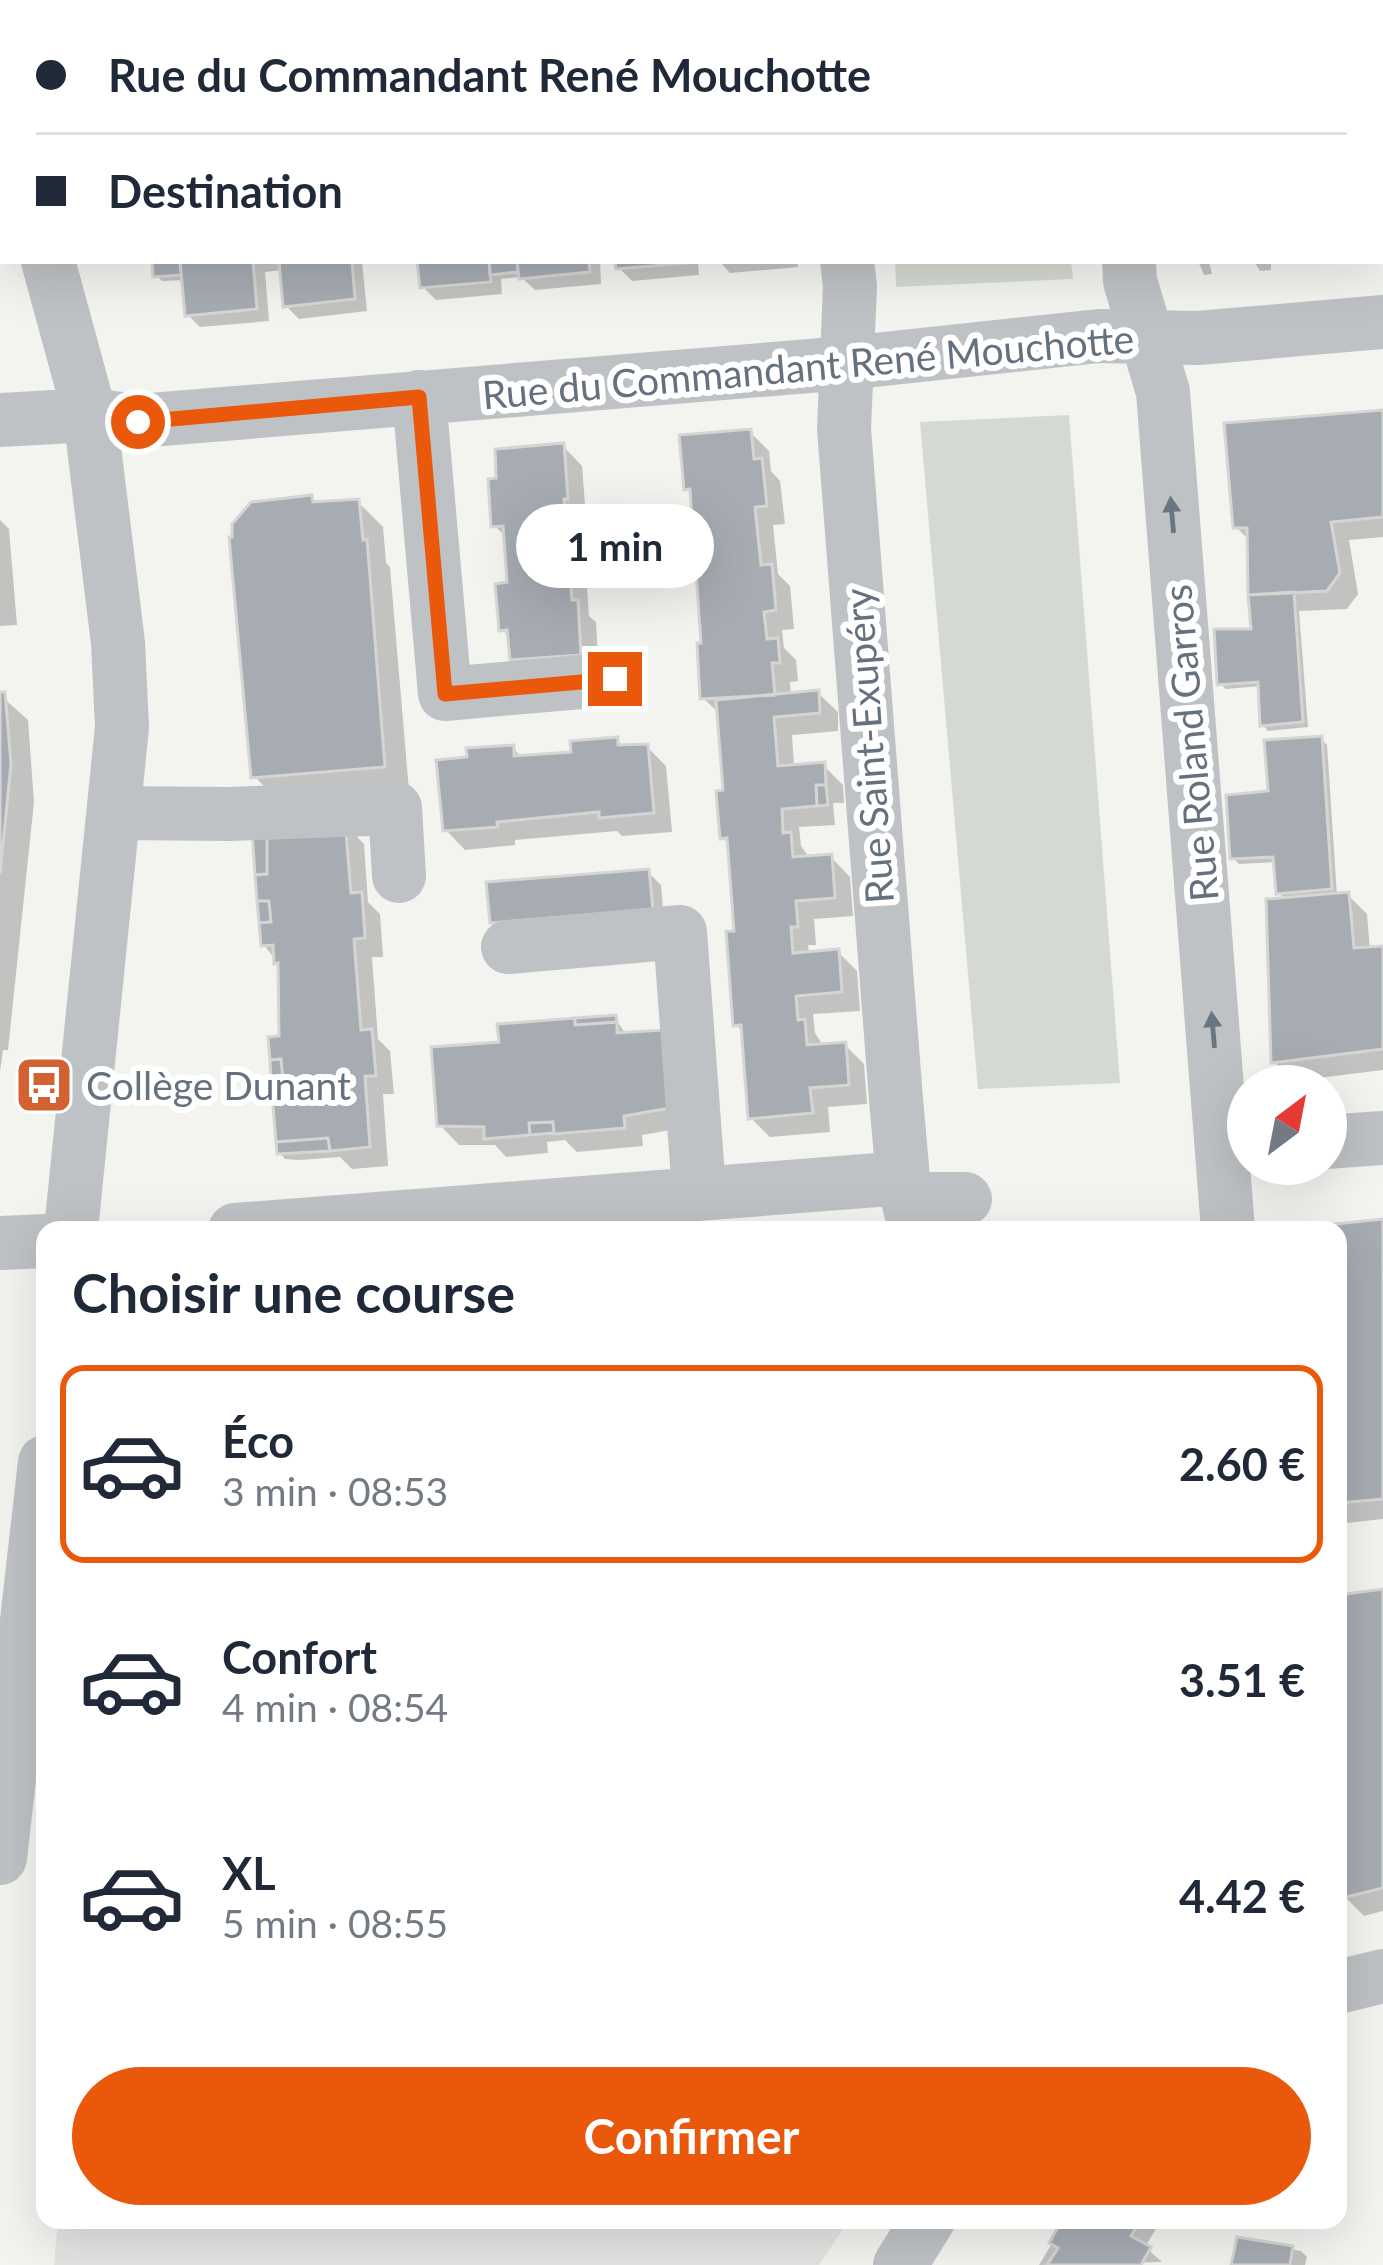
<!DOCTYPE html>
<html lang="fr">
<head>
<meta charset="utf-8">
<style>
  :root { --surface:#fff; --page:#f2f2f3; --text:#1f2937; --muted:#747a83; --line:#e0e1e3; --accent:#ea580c }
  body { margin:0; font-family:Lato,sans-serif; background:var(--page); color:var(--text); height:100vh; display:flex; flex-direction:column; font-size:45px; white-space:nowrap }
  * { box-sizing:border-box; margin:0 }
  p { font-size:39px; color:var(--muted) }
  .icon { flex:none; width:66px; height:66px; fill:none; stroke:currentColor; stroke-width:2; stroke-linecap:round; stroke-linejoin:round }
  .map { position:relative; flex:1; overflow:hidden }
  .drawer { position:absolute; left:36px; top:1221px; width:1311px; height:1008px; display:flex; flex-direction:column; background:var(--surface); border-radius:24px; box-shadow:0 12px 48px #0002 }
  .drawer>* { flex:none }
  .top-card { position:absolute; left:0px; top:0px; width:1383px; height:264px; box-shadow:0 12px 48px #0002; display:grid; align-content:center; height:264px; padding:0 36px; background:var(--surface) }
  .needle { width:78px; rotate:32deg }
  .controls { position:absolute; left:1227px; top:1065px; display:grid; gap:24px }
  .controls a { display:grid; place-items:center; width:120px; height:120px; border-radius:50%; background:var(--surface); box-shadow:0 12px 48px #0002; font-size:60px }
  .end { position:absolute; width:54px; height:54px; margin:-27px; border:15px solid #ea580c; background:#fff; box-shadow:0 0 0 6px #fff }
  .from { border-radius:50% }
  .bubble { position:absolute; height:84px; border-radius:42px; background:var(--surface); box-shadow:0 12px 48px #0002; font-size:39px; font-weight:700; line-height:84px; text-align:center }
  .top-card b { display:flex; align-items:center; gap:42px; height:114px; font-size:45px }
  .top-card b+b { border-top:3px solid var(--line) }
  .top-card i { width:30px; height:30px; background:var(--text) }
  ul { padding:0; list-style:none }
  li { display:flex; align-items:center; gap:36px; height:198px; margin:0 24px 18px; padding:0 12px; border:6px solid transparent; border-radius:24px }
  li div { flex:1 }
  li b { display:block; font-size:45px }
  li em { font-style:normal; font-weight:700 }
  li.active { border-color:var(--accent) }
  li>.icon { width:108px; height:108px; stroke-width:1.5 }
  h2 { padding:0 36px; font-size:54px; line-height:144px }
  .button { display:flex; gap:24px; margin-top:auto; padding:24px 36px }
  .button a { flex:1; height:138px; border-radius:72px; background:var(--accent); color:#fff; font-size:48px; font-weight:700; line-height:138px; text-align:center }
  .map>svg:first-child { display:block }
</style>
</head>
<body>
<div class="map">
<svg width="1383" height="2265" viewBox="0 0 1383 2265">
  <rect width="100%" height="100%" fill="#f3f4f0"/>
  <!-- built -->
  <path fill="#e4e5e3" d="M 58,2220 L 849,2220 L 819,2265 L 54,2265 Z"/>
  <!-- green -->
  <path fill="#d4dad1" d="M 895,261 L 1071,261 L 1073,279 L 896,287 Z
    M 1069,415 L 1120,1083 L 978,1089 L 920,422 Z"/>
  <!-- shadow -->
  <path fill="#0003" d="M 161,0 L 307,0 L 307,3 L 161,3 Z
    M 744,0 L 788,0 L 791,3 L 745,3 Z
    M 1218,0 L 1383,0 L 1383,9 L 1380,14 L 1380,3 L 1216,3 Z
    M 1380,136 L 1383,136 L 1383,233 L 1380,230 Z
    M 155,261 L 362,261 L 367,311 L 299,319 L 286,306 L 282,270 L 265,272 L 269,321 L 200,327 L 187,314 L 185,280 L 162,281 L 156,275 Z
    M 420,261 L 600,261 L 601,284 L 535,290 L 521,277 L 501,279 L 502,294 L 436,300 L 423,287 Z
    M 618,261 L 698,261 L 699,275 L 632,281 L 619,268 Z
    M 719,261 L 798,261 L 798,267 L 730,273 Z
    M 1198,261 L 1209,261 L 1212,274 L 1204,275 Z
    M 1254,261 L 1271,261 L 1271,270 L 1260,271 Z
    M 1383,413 L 1383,537 L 1349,540 L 1358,594 L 1347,609 L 1299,611 L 1308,727 L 1268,731 L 1263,725 L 1261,686 L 1226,689 L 1220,684 L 1254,632 L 1250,541 L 1236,527 Z
    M 750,432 L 769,451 L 771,471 L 780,481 L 785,524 L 773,525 L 778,574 L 790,586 L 794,629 L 782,630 L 784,648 L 796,660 L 798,681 L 790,682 L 791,696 L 818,693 L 838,712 L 838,731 L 792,735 L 794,767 L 823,765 L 843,785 L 844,803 L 833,803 L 835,825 L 799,827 L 801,846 L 810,859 L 831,857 L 850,877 L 853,916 L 814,919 L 816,945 L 808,945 L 809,954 L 838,952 L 857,971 L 860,1011 L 813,1014 L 815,1033 L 824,1047 L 845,1045 L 864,1064 L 867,1104 L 828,1107 L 830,1132 L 770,1137 L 751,1118 L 745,1034 L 736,1025 L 737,934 L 730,845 L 723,838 L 727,793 L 721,715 L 703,698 L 705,646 L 693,494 L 687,489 Z
    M 563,446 L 582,466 L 586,517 L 582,517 L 589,616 L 596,622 L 599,673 L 532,678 L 513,659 L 511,639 L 502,629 L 510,585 L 507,538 L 494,525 L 500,481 Z
    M 310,498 L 318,505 L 358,502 L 383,527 L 386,563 L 390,567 L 409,791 L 279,801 L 254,776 Z
    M 0,520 L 9,529 L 17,625 L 0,626 Z
    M 0,695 L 28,720 L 34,802 L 8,1050 L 3,1050 L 0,1072 Z
    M 1321,739 L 1327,745 L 1337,896 L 1348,895 L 1367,914 L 1370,950 L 1383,949 L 1383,1070 L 1294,1081 L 1274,1062 L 1286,900 L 1279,893 L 1277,862 L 1239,864 L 1233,858 L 1271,794 Z
    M 617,740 L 625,748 L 647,747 L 666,766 L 672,832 L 622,836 L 617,831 L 515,840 L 515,845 L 465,850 L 446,830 L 513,748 L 523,759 L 574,755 Z
    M 344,824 L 364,844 L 368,902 L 380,914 L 383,957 L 372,957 L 378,1039 L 390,1051 L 394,1094 L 383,1094 L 388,1166 L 352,1169 L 340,1157 L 299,1160 L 285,1159 L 280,1153 L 281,967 L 264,945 Z
    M 648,872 L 661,885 L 664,922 L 505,934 L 492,921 Z
    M 615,1018 L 688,1127 L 642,1135 L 643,1146 L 577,1152 L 565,1140 L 547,1142 L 548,1153 L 506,1157 L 495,1145 L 459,1145 L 440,1125 L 502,1045 Z
    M 1383,1222 L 1383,1519 L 1338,1524 L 1338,1230 L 1305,1230 Z
    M 1383,1592 L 1383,1911 L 1364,1916 L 1345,1897 L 1338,1795 L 1338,1598 Z
    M 1066,2220 L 1151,2220 L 1157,2227 L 1145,2247 L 1162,2262 L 1039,2265 Z
    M 1239,2240 L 1301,2251 L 1307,2257 L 1305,2265 L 1234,2265 Z"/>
  <!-- building -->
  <path fill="#a6acb2" stroke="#d5d5d3" stroke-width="3" d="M 170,0 L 286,0 L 286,3 L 171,3 Z
    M 1380,133 L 1383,133 L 1380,225 Z
    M 152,261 L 180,261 L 181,275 L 153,277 Z
    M 180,261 L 253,261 L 257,309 L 185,316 Z
    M 279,261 L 352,261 L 355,299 L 283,307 Z
    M 417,261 L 489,261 L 491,282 L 420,288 Z
    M 489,261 L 517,261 L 518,272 L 490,275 Z
    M 517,261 L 589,261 L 590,272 L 519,279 Z
    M 615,261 L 687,261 L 687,263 L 616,269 Z
    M 1383,410 L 1383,517 L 1331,522 L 1340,573 L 1327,591 L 1248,595 L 1247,528 L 1233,528 L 1224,423 Z
    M 751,429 L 754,459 L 762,458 L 767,506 L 755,507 L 761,565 L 772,564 L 776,610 L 764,612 L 767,639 L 778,638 L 780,663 L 772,663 L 775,695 L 700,699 L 697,643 L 701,643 L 690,489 L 684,490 L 679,435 Z
    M 564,443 L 568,499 L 564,499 L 572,600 L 578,600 L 581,655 L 510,660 L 507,630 L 499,631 L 495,584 L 507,582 L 503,526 L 491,527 L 488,479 L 496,478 L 495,449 Z
    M 312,495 L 313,502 L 359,499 L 363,540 L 367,539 L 385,767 L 251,778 L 229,537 L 232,537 L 232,524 L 251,502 Z
    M 1294,592 L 1303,722 L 1260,726 L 1258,682 L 1217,685 L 1214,629 L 1251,629 L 1248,595 Z
    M 819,690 L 820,713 L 774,717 L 778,766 L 825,762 L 826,785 L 816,785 L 817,806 L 782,809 L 783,833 L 791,832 L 793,857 L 832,854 L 835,898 L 796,901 L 798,927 L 791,927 L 793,953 L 839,949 L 842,992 L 796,996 L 798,1020 L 805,1019 L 807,1045 L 846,1042 L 849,1085 L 810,1088 L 813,1113 L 748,1119 L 741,1025 L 733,1026 L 726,931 L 734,931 L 727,838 L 720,839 L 716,791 L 723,790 L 716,700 Z
    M 0,692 L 5,692 L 11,764 L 0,874 Z
    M 1322,736 L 1332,889 L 1276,894 L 1273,857 L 1230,859 L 1226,795 L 1268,791 L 1264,740 Z
    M 618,737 L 618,745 L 648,744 L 654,813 L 599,818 L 599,812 L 497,822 L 498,827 L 443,831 L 436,760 L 467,757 L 466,748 L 514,745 L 514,756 L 571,752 L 570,741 Z
    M 816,785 L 826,785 L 828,805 L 817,806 Z
    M 345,821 L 351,893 L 362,892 L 365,938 L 354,939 L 361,1030 L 372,1029 L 376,1076 L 365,1076 L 370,1147 L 330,1151 L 328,1138 L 276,1142 L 271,1082 L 283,1081 L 281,1059 L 270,1060 L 268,1037 L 279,1036 L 278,963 L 274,964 L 273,945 L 261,946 L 259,923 L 271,922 L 269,901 L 257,901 L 255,875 L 267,874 L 267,827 Z
    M 267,827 L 267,874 L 255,875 L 252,829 Z
    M 649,869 L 653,910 L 490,923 L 486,882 Z
    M 1349,892 L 1354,948 L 1383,946 L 1383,1049 L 1271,1063 L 1266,899 Z
    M 257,901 L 269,901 L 271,922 L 259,923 Z
    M 616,1015 L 617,1022 L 575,1025 L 575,1018 Z
    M 575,1018 L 575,1025 L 617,1022 L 617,1033 L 663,1030 L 670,1108 L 624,1116 L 625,1128 L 554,1134 L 553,1122 L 529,1123 L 530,1135 L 484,1139 L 484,1127 L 437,1126 L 431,1047 L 499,1042 L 497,1024 Z
    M 281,1059 L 283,1081 L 271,1082 L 270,1060 Z
    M 553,1122 L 554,1133 L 530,1135 L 529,1123 Z
    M 328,1138 L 330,1151 L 277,1154 L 276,1142 Z
    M 1383,1219 L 1383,1499 L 1338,1503 L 1338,1230 L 1278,1230 Z
    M 1383,1589 L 1383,1888 L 1342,1898 L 1338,1841 L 1338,1595 Z
    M 1062,2220 L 1141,2220 L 1131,2236 L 1151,2247 L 1141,2265 L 1047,2265 L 1058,2248 L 1049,2243 Z
    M 1237,2237 L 1293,2246 L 1290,2265 L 1231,2265 Z"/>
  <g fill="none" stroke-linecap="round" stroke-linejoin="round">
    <!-- minor -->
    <path stroke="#bfc2c5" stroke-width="54" d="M 842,3 L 842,0
      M 1115,3 L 1116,0
      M 0,33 L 3,47
      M 48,261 L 90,415 L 118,643 L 122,727 L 71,1230
      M 847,261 L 850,286 L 844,429 L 896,1099 L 903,1178 L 915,1230
      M 1129,261 L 1130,281 L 1163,392 L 1228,1230
      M 419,397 L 445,694 L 615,679
      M 0,420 L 90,415 L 138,421 L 846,363 L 1099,336 L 1198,338 L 1383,322
      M 116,813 L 230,814 L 395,808 L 399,876
      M 508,947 L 680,932 L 699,1191
      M 1326,1142 L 1383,1138
      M 908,1199 L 965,1199
      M 235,1230 L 903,1178
      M 0,1243 L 45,1241
      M 0,1858 L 45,1462
      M 1338,1987 L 1383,1976
      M 900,2265 L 928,2220"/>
  </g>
  <!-- one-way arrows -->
  <defs><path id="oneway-solid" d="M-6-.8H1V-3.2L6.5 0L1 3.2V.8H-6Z" transform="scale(3)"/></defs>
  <g fill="#6a7582">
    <use href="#oneway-solid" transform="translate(1172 515) rotate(-95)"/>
    <use href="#oneway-solid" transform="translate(1213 1030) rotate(-95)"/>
  </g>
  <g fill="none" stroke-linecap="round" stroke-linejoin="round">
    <!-- route -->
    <path stroke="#ea580c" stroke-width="15" d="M 138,422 L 419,397 L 445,694 L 615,679"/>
  </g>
  <!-- icons -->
  <defs>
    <g id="bus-square" transform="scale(3)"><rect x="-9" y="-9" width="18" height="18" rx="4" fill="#d26232" stroke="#fff"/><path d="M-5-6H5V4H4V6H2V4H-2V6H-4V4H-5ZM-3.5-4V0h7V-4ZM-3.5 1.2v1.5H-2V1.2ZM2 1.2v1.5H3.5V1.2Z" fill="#fff"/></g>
  </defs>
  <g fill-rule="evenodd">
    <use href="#bus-square" x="44" y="1085"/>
  </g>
  <g text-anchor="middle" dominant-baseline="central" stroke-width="12" stroke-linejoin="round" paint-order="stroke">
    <!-- street labels -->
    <g font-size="39" fill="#65717e" stroke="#fff">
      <text transform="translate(808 366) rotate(-5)">Rue du Commandant René Mouchotte</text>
      <text transform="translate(1190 743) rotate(-95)">Rue Roland Garros</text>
      <text transform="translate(868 746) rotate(-94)">Rue Saint-Exupéry</text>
    </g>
    <!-- poi labels -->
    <g font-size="39" fill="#65717e" stroke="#fff" text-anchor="start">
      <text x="86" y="1085">Collège Dunant</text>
    </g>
  </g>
</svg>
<div class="controls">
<a><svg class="needle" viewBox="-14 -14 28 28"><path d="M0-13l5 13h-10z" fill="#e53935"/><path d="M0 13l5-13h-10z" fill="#747a83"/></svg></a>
</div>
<i class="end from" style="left:138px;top:422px"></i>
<i class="end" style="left:615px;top:679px"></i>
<div class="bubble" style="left:516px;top:504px;width:198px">1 min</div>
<div class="top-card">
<b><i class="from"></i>Rue du Commandant René Mouchotte</b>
<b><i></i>Destination</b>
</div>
<section class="drawer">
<h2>Choisir une course</h2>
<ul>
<li class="active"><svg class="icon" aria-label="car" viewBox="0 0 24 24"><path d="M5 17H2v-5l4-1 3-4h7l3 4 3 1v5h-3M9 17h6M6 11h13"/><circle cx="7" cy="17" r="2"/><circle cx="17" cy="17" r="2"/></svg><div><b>Éco</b><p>3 min · 08:53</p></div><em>2.60 €</em></li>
<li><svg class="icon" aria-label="car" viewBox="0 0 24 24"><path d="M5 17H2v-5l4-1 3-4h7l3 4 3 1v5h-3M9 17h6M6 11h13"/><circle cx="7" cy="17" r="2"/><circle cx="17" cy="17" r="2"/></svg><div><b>Confort</b><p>4 min · 08:54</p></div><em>3.51 €</em></li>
<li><svg class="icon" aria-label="car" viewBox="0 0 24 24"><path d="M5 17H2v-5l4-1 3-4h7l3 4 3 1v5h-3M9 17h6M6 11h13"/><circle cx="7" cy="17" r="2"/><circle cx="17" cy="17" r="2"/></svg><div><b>XL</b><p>5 min · 08:55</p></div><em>4.42 €</em></li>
</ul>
<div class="button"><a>Confirmer</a></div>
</section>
</div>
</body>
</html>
